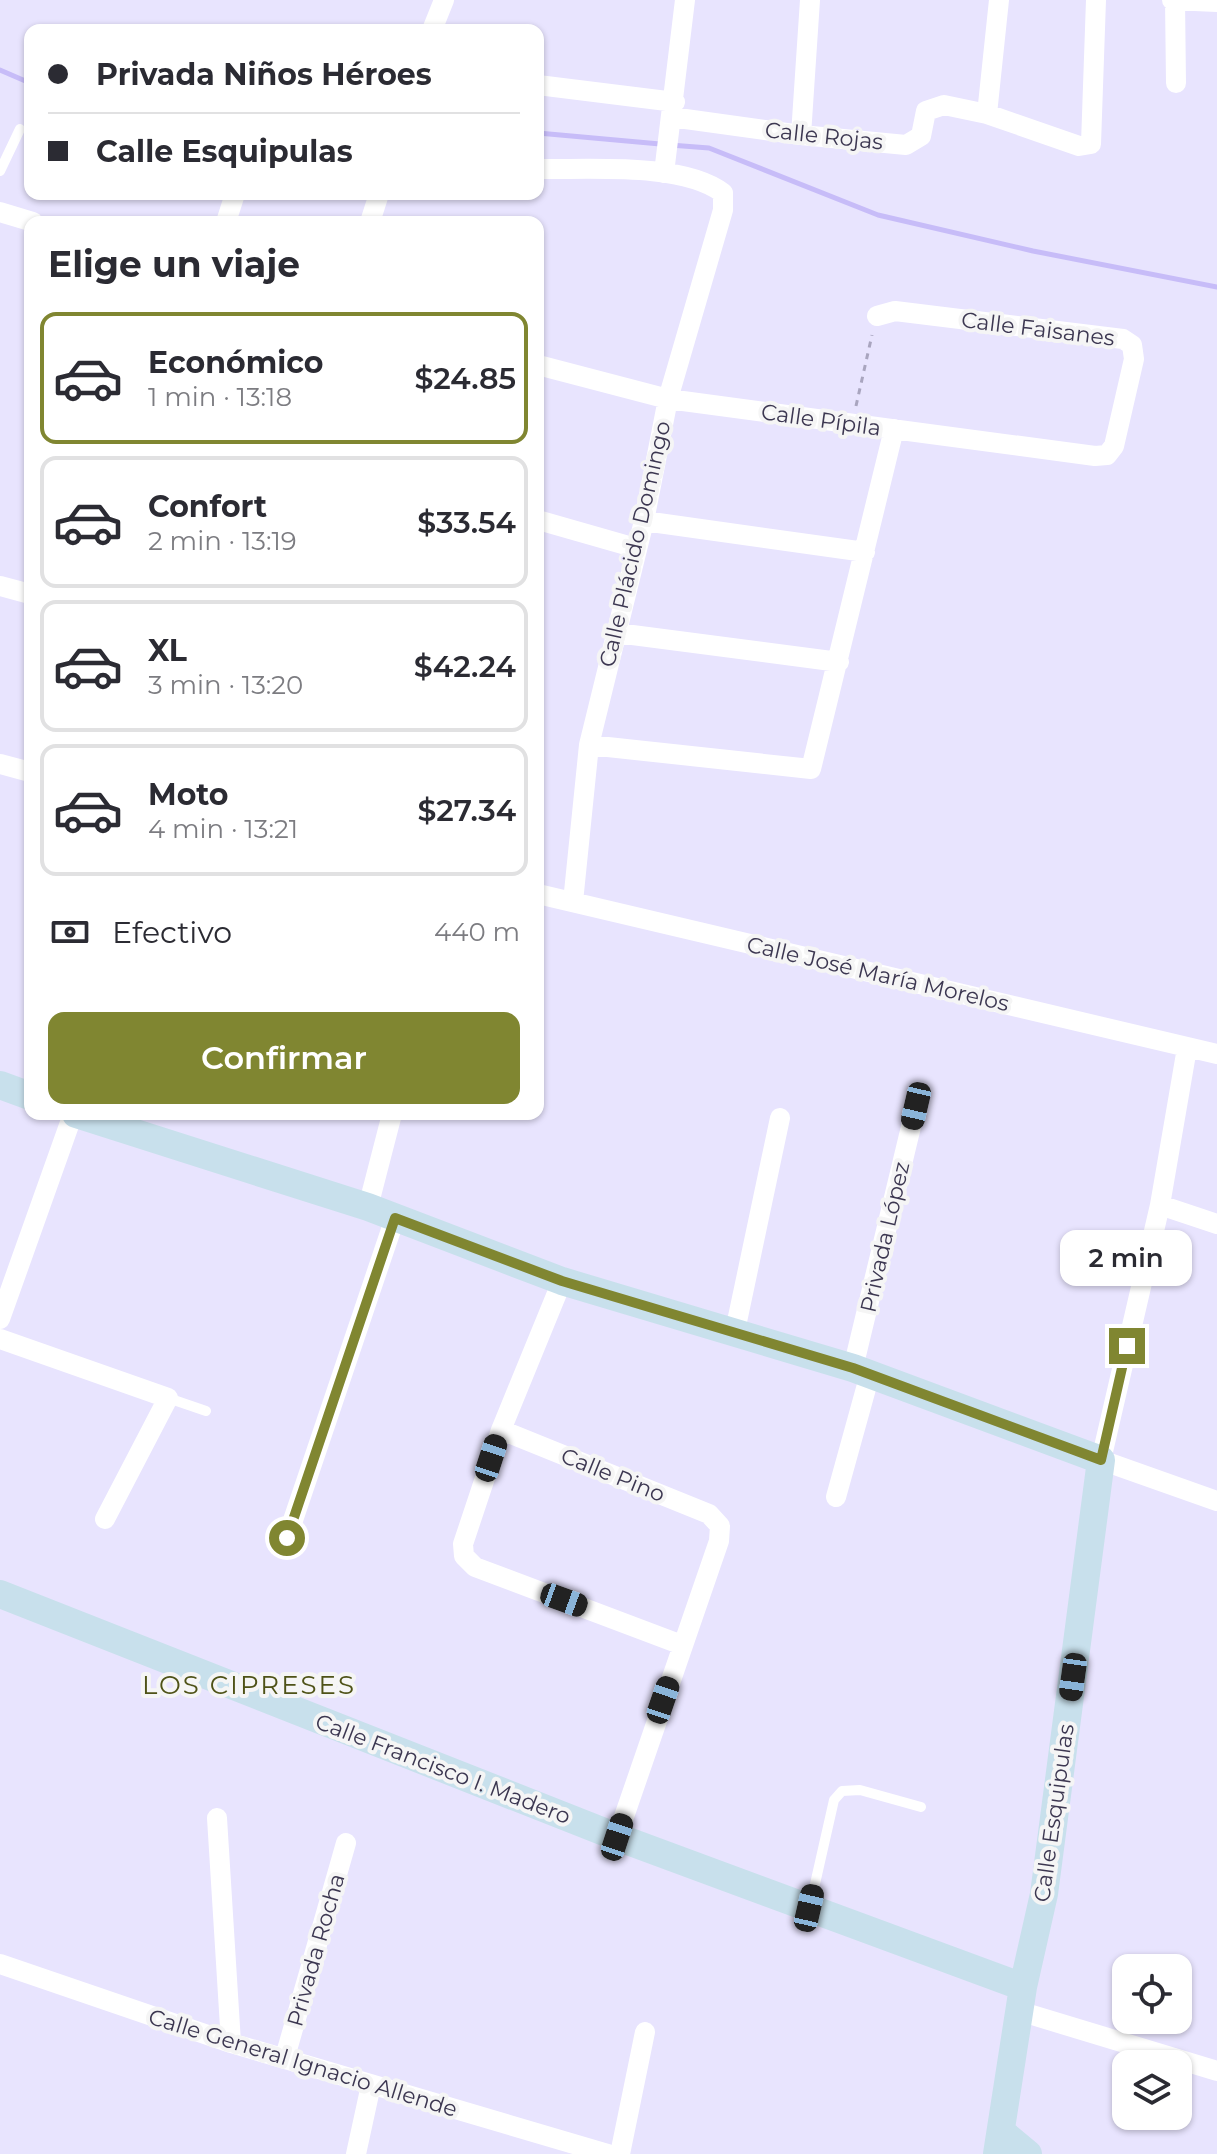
<!DOCTYPE html>
<html lang="es">
<head>
<meta charset="utf-8">
<style>
  :root { --surface:#fff; --page:#f2f2f3; --text:#2b2b33; --muted:#7c7c81; --line:#e1e1e2; --accent:#808631 }
  body { margin:0; font-family:Montserrat,sans-serif; background:var(--page); color:var(--text); height:100vh; display:flex; flex-direction:column; font-size:30px; white-space:nowrap }
  * { box-sizing:border-box; margin:0 }
  p { font-size:26px; color:var(--muted) }
  .icon { flex:none; width:44px; height:44px; fill:none; stroke:currentColor; stroke-width:2; stroke-linecap:round; stroke-linejoin:round }
  .map { position:relative; flex:1; overflow:hidden }
  .drawer { position:absolute; left:24px; top:216px; width:520px; height:904px; display:flex; flex-direction:column; background:var(--surface); border-radius:16px; box-shadow:0 2px 6px #0004 }
  .drawer>* { flex:none }
  .banner { position:absolute; left:24px; top:24px; width:520px; height:176px; border-radius:16px; box-shadow:0 2px 6px #0004; display:grid; align-content:center; height:176px; padding:0 24px; background:var(--surface) }
  .controls { position:absolute; left:1112px; top:1954px; display:grid; gap:16px }
  .controls a { display:grid; place-items:center; width:80px; height:80px; border-radius:16px; background:var(--surface); box-shadow:0 2px 6px #0004; font-size:40px }
  .end { position:absolute; width:36px; height:36px; margin:-18px; border:10px solid #808631; background:#fff; box-shadow:0 0 0 4px #fff }
  .from { border-radius:50% }
  .bubble { position:absolute; height:56px; border-radius:16px; background:var(--surface); box-shadow:0 2px 6px #0004; font-size:26px; font-weight:600; line-height:56px; text-align:center }
  .car { position:absolute; width:24px; height:48px; margin:-24px -12px; border-radius:10px; box-shadow:0 0 6px 2px #0007; background:linear-gradient(#222 24%,#8ab4d8 0 40%,#222 0 76%,#8ab4d8 0 86%,#222 0) }
  .banner b { display:flex; align-items:center; gap:28px; height:76px; font-size:30px }
  .banner b+b { border-top:2px solid var(--line) }
  .banner i { width:20px; height:20px; background:var(--text) }
  ul { padding:0; list-style:none }
  li { display:flex; align-items:center; gap:24px; height:132px; margin:0 16px 12px; padding:0 8px; border:4px solid var(--line); border-radius:16px }
  li div { flex:1 }
  li b { display:block; font-size:30px }
  li em { font-style:normal; font-weight:600 }
  li.active { border-color:var(--accent) }
  li>.icon { width:72px; height:72px; stroke-width:1.5 }
  h2 { padding:0 24px; font-size:36px; line-height:96px }
  .pay { display:flex; align-items:center; gap:20px; height:88px; padding:0 24px; font-size:30px }
  .pay p { margin-inline-start:auto }
  .cta { display:flex; gap:16px; margin-top:auto; padding:16px 24px }
  .cta a { flex:1; height:92px; border-radius:16px; background:var(--accent); color:#fff; font-size:32px; font-weight:600; line-height:92px; text-align:center }
  .map>svg:first-child { display:block }
</style>
</head>
<body>
<div class="map">
<svg width="1217" height="2154" viewBox="0 0 1217 2154">
  <rect width="100%" height="100%" fill="#e8e4fe"/>
  <g fill="none" stroke-linecap="round" stroke-linejoin="round">
    <!-- stream -->
    <path stroke="#c7bcf8" stroke-width="5" d="M 0,70 L 30,83
      M 538,133 L 660,144
      M 670,145 L 709,148 L 878,215 L 1033,251 L 1217,287"/>
    <!-- path -->
    <path stroke="#a9a5bf" stroke-width="3" stroke-dasharray="6 6" stroke-linecap="butt" d="M 856,406 L 872,335"/>
    <!-- lane -->
    <path stroke="#fff" stroke-width="10" d="M 0,171 L 20,129
      M 168,1398 L 206,1411
      M 810,1906 L 834,1800 L 842,1791 L 860,1790 L 921,1807"/>
    <!-- street -->
    <path stroke="#fff" stroke-width="20" d="M 1172,0 L 1217,2
      M 1175,0 L 1176,83
      M 432,30 L 444,0
      M 538,85 L 675,102
      M 987,114 L 999,0
      M 671,117 L 801,135 L 906,145 L 921,136 L 926,111 L 944,105 L 987,114 L 1079,146 L 1091,144 L 1096,0
      M 801,135 L 810,0
      M 538,169 C 589,170 682,162 723,193 L 723,210 L 668,399 L 644,521 L 589,745 L 573,902
      M 664,173 L 685,0
      M 0,212 L 33,222
      M 226,222 L 235,194
      M 370,222 L 379,194
      M 538,365 L 668,399 L 1095,456 L 1107,455 L 1114,446 L 1134,359 L 1132,345 L 1123,339 L 895,311 L 877,316
      M 538,520 L 636,548
      M 644,521 L 865,552
      M 0,586 L 30,594
      M 617,633 L 839,662
      M 589,745 L 811,769 L 894,429
      M 0,764 L 30,772
      M 538,894 L 1217,1054
      M 1187,1048 L 1160,1205 L 1101,1460 L 1217,1501
      M 1160,1205 L 1217,1224
      M 368,1207 L 392,1114
      M 562,1281 L 501,1430 L 463,1544 L 464,1556 L 475,1567 L 682,1645
      M 0,1319 L 73,1114
      M 735,1331 L 780,1118
      M 0,1339 L 168,1398 L 105,1519
      M 853,1368 L 916,1106
      M 501,1430 L 709,1514 L 720,1526 L 719,1541 L 617,1837
      M 836,1497 L 870,1374
      M 287,1538 L 395,1218
      M 217,1818 L 231,2043
      M 0,1964 L 231,2043 L 608,2154
      M 1019,2011 L 1217,2071
      M 285,2057 L 346,1843
      M 356,2154 L 371,2085
      M 620,2154 L 645,2032"/>
    <!-- secondary -->
    <path stroke="#c8e0ec" stroke-width="28" d="M 0,1085 L 30,1096
      M 76,1114 L 368,1207 L 562,1281 L 853,1368 L 1101,1460 L 1044,1894 L 1023,1987 L 997,2154
      M 0,1594 L 617,1837 L 1023,1987
      M 1003,2133 L 1028,2154"/>
  </g>
  <g fill="none" stroke-linecap="round" stroke-linejoin="round">
    <!-- route -->
    <path stroke="#808631" stroke-width="10" d="M 287,1538 L 395,1218 L 562,1281 L 853,1368 L 1101,1460 L 1127,1346"/>
  </g>
  <g text-anchor="middle" dominant-baseline="central" stroke-width="8" stroke-linejoin="round" paint-order="stroke">
    <!-- street labels -->
    <g font-size="22" fill="#3c3751" stroke="#f5f5f5">
      <text transform="translate(824 136) rotate(6)">Calle Rojas</text>
      <text transform="translate(1038 329) rotate(7)">Calle Faisanes</text>
      <text transform="translate(821 420) rotate(8)">Calle Pípila</text>
      <text transform="translate(635 544) rotate(-77)">Calle Plácido Domingo</text>
      <text transform="translate(878 974) rotate(13)">Calle José María Morelos</text>
      <text transform="translate(885 1237) rotate(-77)">Privada López</text>
      <text transform="translate(613 1475) rotate(22)">Calle Pino</text>
      <text transform="translate(443 1769) rotate(21)">Calle Francisco I. Madero</text>
      <text transform="translate(1054 1813) rotate(-82)">Calle Esquipulas</text>
      <text transform="translate(316 1950) rotate(-74)">Privada Rocha</text>
      <text transform="translate(303 2063) rotate(17)">Calle General Ignacio Allende</text>
    </g>
    <!-- quarter labels -->
    <g font-size="26" letter-spacing="2" fill="#4e5217" stroke="#f5f5f5">
      <text x="249" y="1685">LOS CIPRESES</text>
    </g>
  </g>
</svg>
<div class="controls">
<a><svg class="icon" aria-label="locate" viewBox="0 0 24 24"><circle cx="12" cy="12" r="6"/><path d="M12 2v4M12 18v4M2 12h4M18 12h4"/></svg></a>
<a><svg class="icon" aria-label="layers" viewBox="0 0 24 24"><path d="M12 4l9 5-9 5-9-5zM3 14l9 5 9-5"/></svg></a>
</div>
<i class="end from" style="left:287px;top:1538px"></i>
<i class="end" style="left:1127px;top:1346px"></i>
<div class="bubble" style="left:1060px;top:1230px;width:132px">2 min</div>
<i class="car" style="left:916px;top:1106px;rotate:193deg"></i>
<i class="car" style="left:491px;top:1458px;rotate:18deg"></i>
<i class="car" style="left:564px;top:1600px;rotate:110deg"></i>
<i class="car" style="left:1073px;top:1677px;rotate:188deg"></i>
<i class="car" style="left:663px;top:1700px;rotate:19deg"></i>
<i class="car" style="left:617px;top:1837px;rotate:18deg"></i>
<i class="car" style="left:809px;top:1908px;rotate:13deg"></i>
<div class="banner">
<b><i class="from"></i>Privada Niños Héroes</b>
<b><i></i>Calle Esquipulas</b>
</div>
<section class="drawer">
<h2>Elige un viaje</h2>
<ul>
<li class="active"><svg class="icon" aria-label="car" viewBox="0 0 24 24"><path d="M5 17H2v-5l4-1 3-4h7l3 4 3 1v5h-3M9 17h6M6 11h13"/><circle cx="7" cy="17" r="2"/><circle cx="17" cy="17" r="2"/></svg><div><b>Económico</b><p>1 min · 13:18</p></div><em>$24.85</em></li>
<li><svg class="icon" aria-label="car" viewBox="0 0 24 24"><path d="M5 17H2v-5l4-1 3-4h7l3 4 3 1v5h-3M9 17h6M6 11h13"/><circle cx="7" cy="17" r="2"/><circle cx="17" cy="17" r="2"/></svg><div><b>Confort</b><p>2 min · 13:19</p></div><em>$33.54</em></li>
<li><svg class="icon" aria-label="car" viewBox="0 0 24 24"><path d="M5 17H2v-5l4-1 3-4h7l3 4 3 1v5h-3M9 17h6M6 11h13"/><circle cx="7" cy="17" r="2"/><circle cx="17" cy="17" r="2"/></svg><div><b>XL</b><p>3 min · 13:20</p></div><em>$42.24</em></li>
<li><svg class="icon" aria-label="car" viewBox="0 0 24 24"><path d="M5 17H2v-5l4-1 3-4h7l3 4 3 1v5h-3M9 17h6M6 11h13"/><circle cx="7" cy="17" r="2"/><circle cx="17" cy="17" r="2"/></svg><div><b>Moto</b><p>4 min · 13:21</p></div><em>$27.34</em></li>
</ul>
<div class="pay"><svg class="icon" aria-label="cash" viewBox="0 0 24 24"><path d="M3 7h18v10H3z"/><circle cx="12" cy="12" r="2"/></svg>Efectivo<p>440 m</p></div>
<div class="cta"><a>Confirmar</a></div>
</section>
</div>
</body>
</html>
